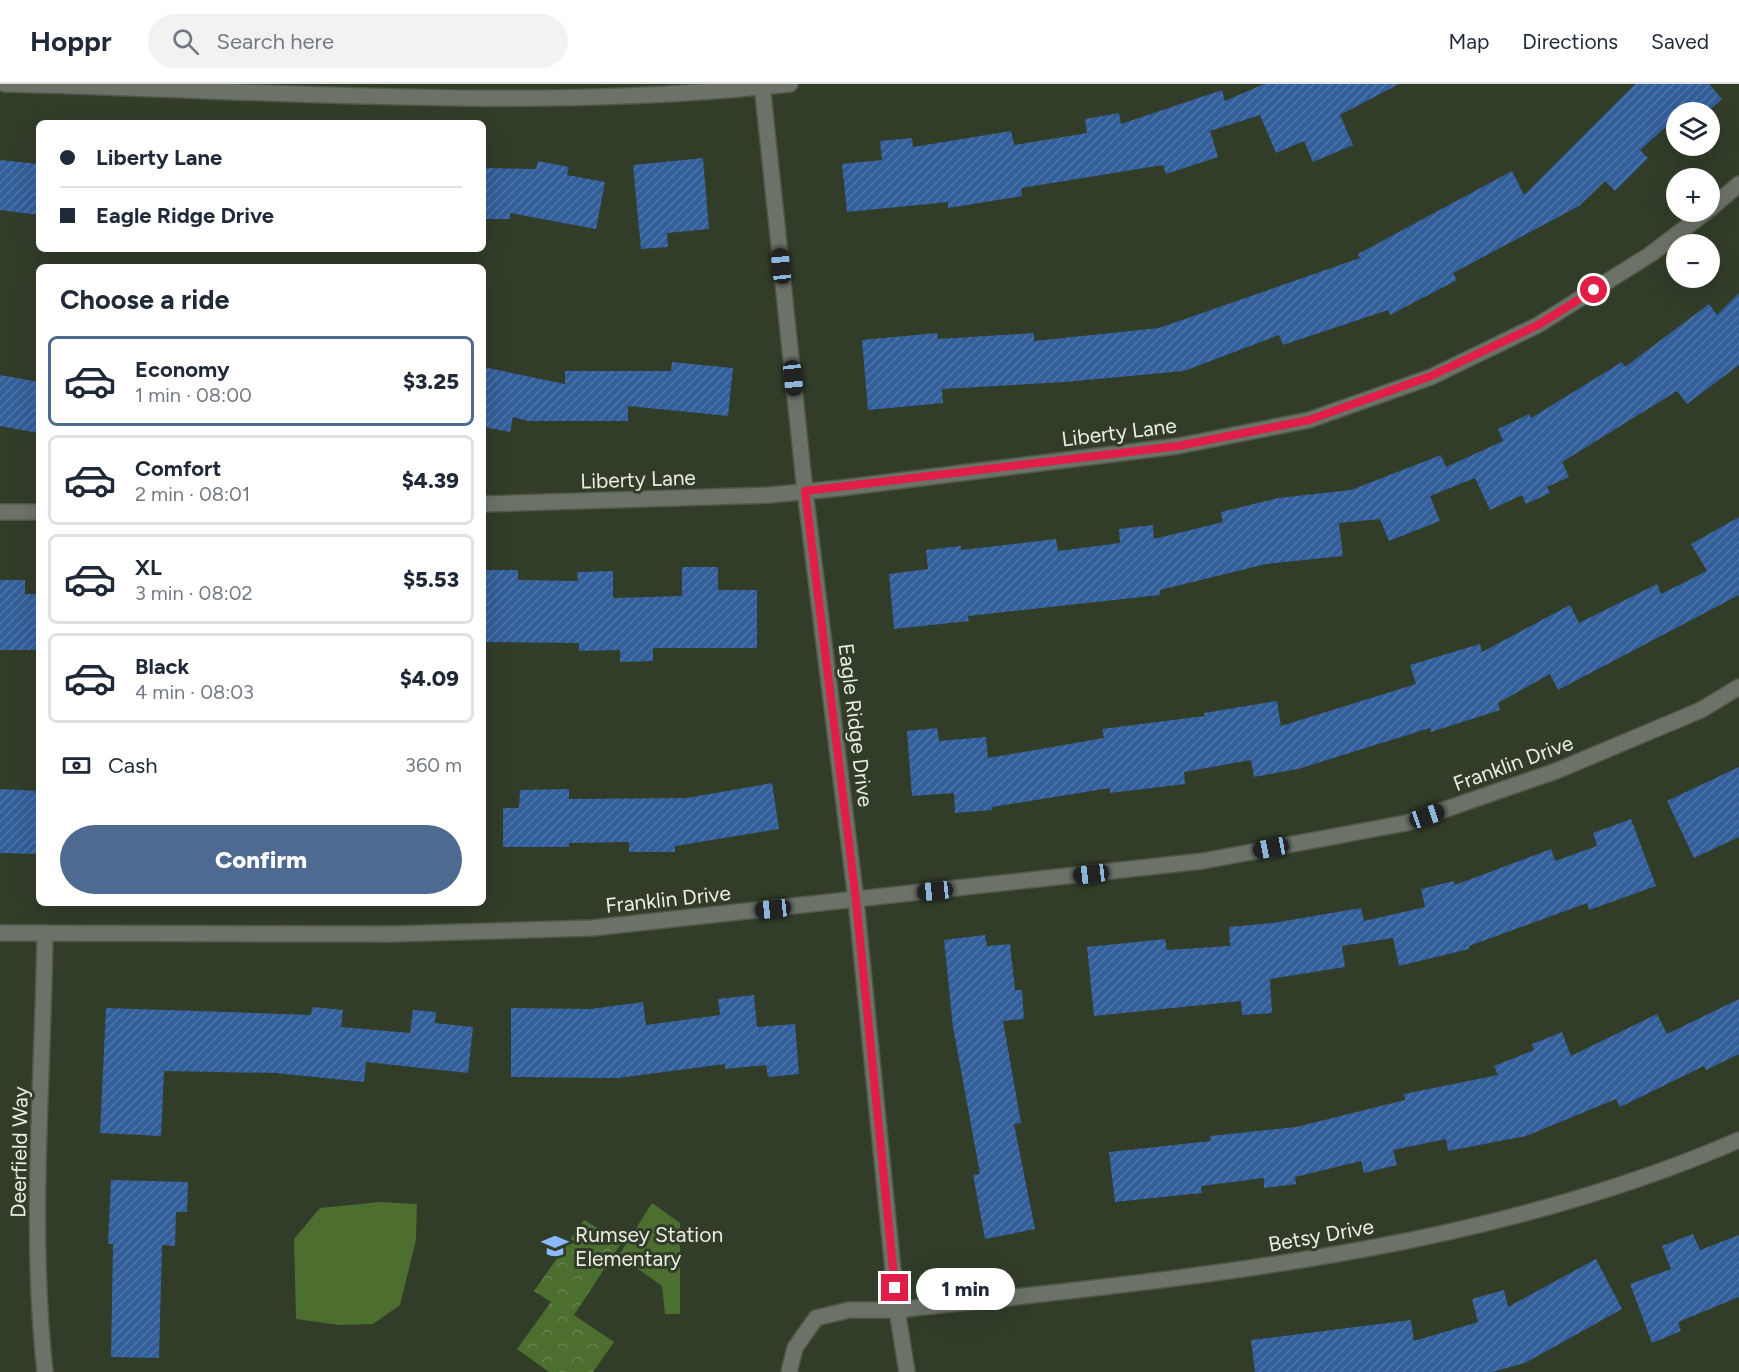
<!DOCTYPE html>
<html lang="en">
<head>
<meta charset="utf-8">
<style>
  :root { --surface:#fff; --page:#f2f2f3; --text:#1f2937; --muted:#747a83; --line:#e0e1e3; --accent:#4f6a90 }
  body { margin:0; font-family:Figtree,sans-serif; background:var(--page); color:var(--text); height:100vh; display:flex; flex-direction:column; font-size:22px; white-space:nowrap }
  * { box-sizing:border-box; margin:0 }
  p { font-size:20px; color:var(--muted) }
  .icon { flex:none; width:33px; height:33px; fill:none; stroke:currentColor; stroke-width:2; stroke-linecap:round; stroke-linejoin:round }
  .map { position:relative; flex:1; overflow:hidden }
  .side { position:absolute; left:36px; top:180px; width:450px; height:642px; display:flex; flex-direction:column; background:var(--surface); border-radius:9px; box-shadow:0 6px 24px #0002 }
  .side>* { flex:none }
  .hud { position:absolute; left:36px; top:36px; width:450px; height:132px; border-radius:9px; box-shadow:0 6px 24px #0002; display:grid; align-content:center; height:132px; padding:0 24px; background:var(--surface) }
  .buttons { position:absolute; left:1666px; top:18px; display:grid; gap:12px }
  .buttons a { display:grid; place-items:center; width:54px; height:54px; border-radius:50%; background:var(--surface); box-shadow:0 6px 24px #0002; font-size:30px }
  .end { position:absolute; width:27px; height:27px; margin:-14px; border:8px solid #e11d48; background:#fff; box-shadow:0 0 0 3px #fff }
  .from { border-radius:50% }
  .bubble { position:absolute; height:42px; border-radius:21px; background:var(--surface); box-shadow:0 6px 24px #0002; font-size:20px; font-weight:800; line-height:42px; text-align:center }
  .car { position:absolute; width:18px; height:36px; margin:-18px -9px; border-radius:8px; box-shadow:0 0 4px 2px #0007; background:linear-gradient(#222 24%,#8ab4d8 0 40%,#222 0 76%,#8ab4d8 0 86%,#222 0) }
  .hud b { display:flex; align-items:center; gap:21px; height:57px; font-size:22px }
  .hud b+b { border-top:2px solid var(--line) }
  .hud i { width:15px; height:15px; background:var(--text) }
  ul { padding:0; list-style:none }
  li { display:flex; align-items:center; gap:18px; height:90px; margin:0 12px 9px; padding:0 12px; border:3px solid var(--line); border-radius:9px }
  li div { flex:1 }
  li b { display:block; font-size:22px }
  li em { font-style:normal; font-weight:800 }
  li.active { border-color:var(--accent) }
  li>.icon { width:54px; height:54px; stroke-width:1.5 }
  h2 { padding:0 24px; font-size:27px; line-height:72px }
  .pay { display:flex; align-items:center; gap:15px; height:66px; padding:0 24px; font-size:22px }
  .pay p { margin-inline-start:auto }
  .action { display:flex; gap:12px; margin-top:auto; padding:12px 24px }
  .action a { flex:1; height:69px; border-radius:36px; background:var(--accent); color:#fff; font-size:24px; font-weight:800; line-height:69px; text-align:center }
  header { display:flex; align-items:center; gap:36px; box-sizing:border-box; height:84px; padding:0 30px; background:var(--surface); border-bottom:2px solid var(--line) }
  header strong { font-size:28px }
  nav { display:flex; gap:33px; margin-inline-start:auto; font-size:21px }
  .search { width:420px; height:54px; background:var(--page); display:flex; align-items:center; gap:15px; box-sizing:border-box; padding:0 21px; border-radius:33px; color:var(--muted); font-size:22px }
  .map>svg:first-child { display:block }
</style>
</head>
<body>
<header>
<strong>Hoppr</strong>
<div class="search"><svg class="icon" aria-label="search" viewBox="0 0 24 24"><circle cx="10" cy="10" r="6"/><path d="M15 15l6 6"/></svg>Search here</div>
<nav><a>Map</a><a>Directions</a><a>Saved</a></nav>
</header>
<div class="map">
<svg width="1739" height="1288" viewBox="0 0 1739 1288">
  <defs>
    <pattern id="park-crowns" width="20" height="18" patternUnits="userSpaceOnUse" patternTransform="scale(1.5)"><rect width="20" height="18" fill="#4c6e2f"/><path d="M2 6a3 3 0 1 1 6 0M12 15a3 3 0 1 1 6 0" fill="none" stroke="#66834d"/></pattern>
    <pattern id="building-hatch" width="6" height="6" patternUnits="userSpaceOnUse" patternTransform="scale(1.5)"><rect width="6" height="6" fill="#325e99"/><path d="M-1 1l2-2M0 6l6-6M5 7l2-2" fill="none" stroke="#5075a7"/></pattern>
  </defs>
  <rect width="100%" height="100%" fill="#313c29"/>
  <!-- park -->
  <path fill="url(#park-crowns)" d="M 584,1136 L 622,1158 L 574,1231 L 614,1258 L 593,1288 L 549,1288 L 517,1265 L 551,1218 L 534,1207 Z"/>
  <!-- pitch -->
  <path fill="#4c6e2f" d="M 380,1118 L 417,1120 L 416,1156 L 400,1221 L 373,1240 L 339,1241 L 296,1235 L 294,1155 L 320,1124 Z
    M 652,1119 L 680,1139 L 680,1230 L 665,1230 L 662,1202 L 619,1171 Z"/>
  <!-- building -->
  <path fill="url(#building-hatch)" d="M 1264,0 L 1399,0 L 1340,31 L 1353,61 L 1313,78 L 1304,57 L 1276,69 L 1260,31 L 1210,47 L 1218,73 L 1166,90 L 1163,81 L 1021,104 L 1022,112 L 948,124 L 948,118 L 847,128 L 842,80 L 882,76 L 880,57 L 912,54 L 913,63 L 1011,47 L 1014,61 L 1087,49 L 1085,35 L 1119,29 L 1121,40 L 1222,6 L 1225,17 Z
    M 1635,0 L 1709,0 L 1722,15 L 1707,28 L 1677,28 L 1677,33 L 1640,66 L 1648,74 L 1615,107 L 1605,97 L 1579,122 L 1453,189 L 1457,196 L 1390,231 L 1388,226 L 1283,261 L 1279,251 L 1184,287 L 1065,298 L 942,305 L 943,319 L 868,326 L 862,256 L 937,249 L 938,255 L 1034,249 L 1034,257 L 1159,244 L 1360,174 L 1358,170 L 1512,87 L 1524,111 Z
    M 703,74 L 709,145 L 667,149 L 668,163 L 641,165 L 633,81 Z
    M 0,76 L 39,80 L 39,131 L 0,126 Z
    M 538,77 L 569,83 L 567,91 L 605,98 L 596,145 L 510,129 L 510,135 L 483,135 L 483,84 L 536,85 Z
    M 1739,209 L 1739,281 L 1687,320 L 1677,307 L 1562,378 L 1569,393 L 1547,403 L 1550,409 L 1526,420 L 1522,411 L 1490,426 L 1475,394 L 1430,412 L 1440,437 L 1389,457 L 1380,435 L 1339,439 L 1343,472 L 1266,480 L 1160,506 L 1160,511 L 968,532 L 969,537 L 894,545 L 889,490 L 928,485 L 926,466 L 961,462 L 961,466 L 1056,455 L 1058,467 L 1120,459 L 1119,445 L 1153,441 L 1154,455 L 1223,438 L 1221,428 L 1278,414 L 1351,406 L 1441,371 L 1446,383 L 1503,357 L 1498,345 L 1529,330 L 1531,334 L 1622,278 L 1625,283 L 1709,220 L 1717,231 Z
    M 672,278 L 733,284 L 728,332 L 628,322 L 628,337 L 528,337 L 513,333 L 510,348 L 483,343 L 483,283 L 565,300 L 565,287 L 671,287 Z
    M 0,291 L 39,298 L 39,349 L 0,342 Z
    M 1739,433 L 1739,511 L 1558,606 L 1550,590 L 1498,619 L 1500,626 L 1431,648 L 1430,644 L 1298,685 L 1254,693 L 1251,676 L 1184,688 L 1185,700 L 1110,709 L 1110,704 L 992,723 L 992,726 L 955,729 L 954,709 L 912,712 L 907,647 L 937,644 L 939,657 L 986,653 L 988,674 L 1104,654 L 1102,645 L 1205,632 L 1204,629 L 1277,617 L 1281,642 L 1416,600 L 1410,581 L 1480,560 L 1482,568 L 1570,521 L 1579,539 L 1657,500 L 1661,510 L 1707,487 L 1691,460 Z
    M 682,483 L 718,483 L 718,506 L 757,506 L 757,564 L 653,564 L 653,577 L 620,578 L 620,566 L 579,567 L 579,559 L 484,558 L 484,486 L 518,486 L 518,496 L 578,497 L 577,488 L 613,487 L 613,514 L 682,512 Z
    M 0,496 L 25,496 L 25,510 L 39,510 L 39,566 L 0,566 Z
    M 1739,683 L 1739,753 L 1694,774 L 1667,717 Z
    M 772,699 L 779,745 L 675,762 L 675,768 L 629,768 L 629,758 L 569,759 L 569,763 L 503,763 L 503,724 L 519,724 L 520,706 L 569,705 L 569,715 L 687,714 Z
    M 0,705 L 38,707 L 39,770 L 0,769 Z
    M 1631,735 L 1656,802 L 1589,826 L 1587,819 L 1469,862 L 1469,865 L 1399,882 L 1393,854 L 1342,862 L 1345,883 L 1270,895 L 1272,929 L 1242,931 L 1241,917 L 1094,932 L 1087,863 L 1165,855 L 1167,866 L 1230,862 L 1229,843 L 1273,839 L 1361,824 L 1364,837 L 1425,823 L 1421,805 L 1454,797 L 1455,801 L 1551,765 L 1555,777 L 1597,762 L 1593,749 Z
    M 985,851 L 987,862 L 1010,860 L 1015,906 L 1022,906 L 1024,935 L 1003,937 L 1021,1039 L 1014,1040 L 1035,1145 L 985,1155 L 973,1091 L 980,1090 L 953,943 L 944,856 Z
    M 754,911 L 757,943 L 795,940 L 799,990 L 768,993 L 766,981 L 725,985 L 725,980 L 618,994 L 511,993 L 511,924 L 591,925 L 643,918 L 646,941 L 720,931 L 718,915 Z
    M 1739,915 L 1739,970 L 1706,986 L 1704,982 L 1620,1023 L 1616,1015 L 1526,1052 L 1448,1067 L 1446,1055 L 1393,1066 L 1397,1081 L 1364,1089 L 1361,1077 L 1295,1093 L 1296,1100 L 1264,1104 L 1264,1094 L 1201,1102 L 1202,1109 L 1115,1118 L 1109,1068 L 1211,1057 L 1210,1052 L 1296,1043 L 1405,1016 L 1404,1010 L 1498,991 L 1494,982 L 1534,966 L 1532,960 L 1562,948 L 1571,972 L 1657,930 L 1667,950 Z
    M 312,923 L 343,926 L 341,943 L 410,949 L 413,926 L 436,928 L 435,939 L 473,943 L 468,989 L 366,978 L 364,998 L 275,989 L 164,987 L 161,1052 L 100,1049 L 106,924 L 311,931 Z
    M 111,1096 L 188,1098 L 187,1128 L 176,1128 L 175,1162 L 162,1161 L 159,1274 L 111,1273 L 113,1160 L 108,1160 Z
    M 1693,1150 L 1700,1166 L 1739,1151 L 1739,1213 L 1678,1238 L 1681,1247 L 1652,1259 L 1630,1200 L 1671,1185 L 1662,1162 Z
    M 1596,1175 L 1622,1225 L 1525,1279 L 1492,1288 L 1255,1288 L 1251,1256 L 1411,1236 L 1414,1257 L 1478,1238 L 1472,1215 L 1504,1206 L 1508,1223 Z"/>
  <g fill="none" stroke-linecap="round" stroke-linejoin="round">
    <!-- minor casing -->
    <g stroke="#4e5947" stroke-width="18">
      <path id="minor" d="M 5,0 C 265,6 532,29 790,0
        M 762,0 L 805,407 L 856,816 L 897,1226 L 907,1288
        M 1710,125 L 1739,100
        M 483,420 L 770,411 L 841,404 L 1178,362 L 1309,336 L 1431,293 L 1538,241 L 1651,170 L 1706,128
        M 0,428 L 39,428
        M 0,849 L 392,850 L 592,844 L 1203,777 L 1406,739 L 1556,687 L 1701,626 L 1739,603
        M 45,1288 C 29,1144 43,994 45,849
        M 789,1288 L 795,1264 L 816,1234 L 849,1226 L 897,1226 C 1181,1194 1474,1171 1739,1056"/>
    </g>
    <!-- minor -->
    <use href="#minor" stroke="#6c7268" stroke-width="15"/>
  </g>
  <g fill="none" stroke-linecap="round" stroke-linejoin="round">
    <!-- route -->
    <path stroke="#e11d48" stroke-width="8" d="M 895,1204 L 856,816 L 805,407 L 1178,362 L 1309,336 L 1431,292 L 1538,241 L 1594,206"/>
  </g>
  <!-- icons -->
  <defs>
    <g id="school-bare" transform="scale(2.07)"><path d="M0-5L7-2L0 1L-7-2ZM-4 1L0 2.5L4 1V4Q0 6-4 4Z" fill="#8abafc" stroke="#313c29" stroke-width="2.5" paint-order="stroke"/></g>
  </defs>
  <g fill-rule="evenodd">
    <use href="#school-bare" x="555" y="1162"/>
  </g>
  <g text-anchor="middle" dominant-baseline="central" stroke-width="6" stroke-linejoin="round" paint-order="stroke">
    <!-- street labels -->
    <g font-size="21" fill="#e8efe3" stroke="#313c29">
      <text transform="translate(1119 348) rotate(-7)">Liberty Lane</text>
      <text transform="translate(638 395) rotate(-2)">Liberty Lane</text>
      <text transform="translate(856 641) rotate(83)">Eagle Ridge Drive</text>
      <text transform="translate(1513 679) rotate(-20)">Franklin Drive</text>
      <text transform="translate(668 815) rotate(-6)">Franklin Drive</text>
      <text transform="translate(19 1068) rotate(-89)">Deerfield Way</text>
      <text transform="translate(1321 1151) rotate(-10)">Betsy Drive</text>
    </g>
    <!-- poi labels -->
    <g font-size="21" fill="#e8efe3" stroke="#313c29" text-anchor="start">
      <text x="575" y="1150">Rumsey Station<tspan x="575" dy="24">Elementary</tspan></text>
    </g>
  </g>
</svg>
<div class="buttons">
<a><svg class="icon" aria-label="layers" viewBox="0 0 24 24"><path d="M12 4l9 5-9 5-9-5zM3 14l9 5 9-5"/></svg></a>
<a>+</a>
<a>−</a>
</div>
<i class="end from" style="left:1594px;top:206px"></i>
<i class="end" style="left:895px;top:1204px"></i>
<div class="bubble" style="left:916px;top:1184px;width:99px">1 min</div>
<i class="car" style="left:781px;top:182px;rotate:354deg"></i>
<i class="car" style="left:793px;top:294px;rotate:174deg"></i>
<i class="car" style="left:1427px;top:732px;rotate:71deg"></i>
<i class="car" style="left:1271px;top:764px;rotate:259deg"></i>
<i class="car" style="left:1091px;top:790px;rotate:263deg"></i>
<i class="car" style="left:935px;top:807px;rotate:264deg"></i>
<i class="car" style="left:773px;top:825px;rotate:264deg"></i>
<div class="hud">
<b><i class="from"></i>Liberty Lane</b>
<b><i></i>Eagle Ridge Drive</b>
</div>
<section class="side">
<h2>Choose a ride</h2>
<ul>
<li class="active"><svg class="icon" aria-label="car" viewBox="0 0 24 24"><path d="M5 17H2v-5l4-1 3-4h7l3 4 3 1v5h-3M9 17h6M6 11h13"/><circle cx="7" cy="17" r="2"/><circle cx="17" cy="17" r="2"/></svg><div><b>Economy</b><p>1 min · 08:00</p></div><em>$3.25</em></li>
<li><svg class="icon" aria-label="car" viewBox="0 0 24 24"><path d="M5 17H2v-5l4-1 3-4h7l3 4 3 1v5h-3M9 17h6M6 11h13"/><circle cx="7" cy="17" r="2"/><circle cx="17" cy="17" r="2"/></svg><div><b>Comfort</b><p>2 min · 08:01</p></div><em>$4.39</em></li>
<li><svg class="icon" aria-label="car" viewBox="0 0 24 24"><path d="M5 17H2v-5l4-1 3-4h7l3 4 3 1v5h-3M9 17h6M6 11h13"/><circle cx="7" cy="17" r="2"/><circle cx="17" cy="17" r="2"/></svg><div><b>XL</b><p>3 min · 08:02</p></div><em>$5.53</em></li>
<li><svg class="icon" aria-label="car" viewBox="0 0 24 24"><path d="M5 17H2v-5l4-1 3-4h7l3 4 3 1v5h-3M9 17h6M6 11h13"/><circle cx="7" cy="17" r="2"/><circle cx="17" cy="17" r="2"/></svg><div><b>Black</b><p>4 min · 08:03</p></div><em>$4.09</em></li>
</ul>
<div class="pay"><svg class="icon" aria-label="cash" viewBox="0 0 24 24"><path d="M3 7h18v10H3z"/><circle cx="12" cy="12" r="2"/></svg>Cash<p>360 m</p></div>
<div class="action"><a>Confirm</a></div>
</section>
</div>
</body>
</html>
